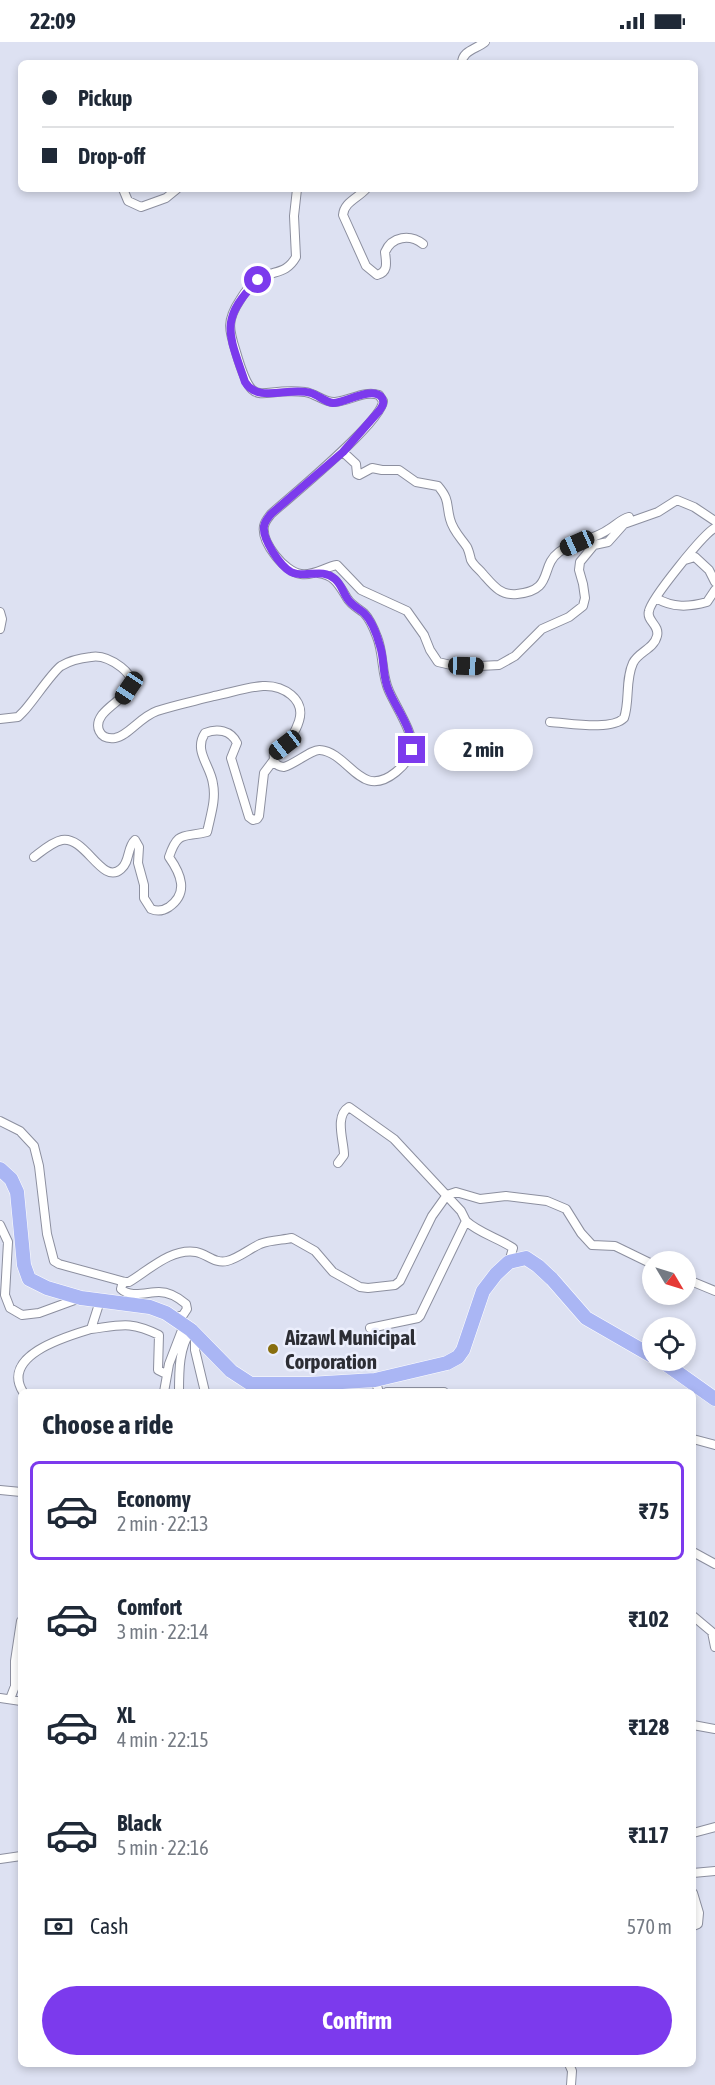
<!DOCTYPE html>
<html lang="en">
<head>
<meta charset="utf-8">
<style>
  :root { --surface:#fff; --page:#f2f2f3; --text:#1f2937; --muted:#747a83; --line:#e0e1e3; --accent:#7c3aed }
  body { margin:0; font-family:"Asap Condensed",sans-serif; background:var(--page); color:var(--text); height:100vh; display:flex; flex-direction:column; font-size:22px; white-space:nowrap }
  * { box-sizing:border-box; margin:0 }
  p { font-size:20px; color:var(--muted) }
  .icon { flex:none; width:33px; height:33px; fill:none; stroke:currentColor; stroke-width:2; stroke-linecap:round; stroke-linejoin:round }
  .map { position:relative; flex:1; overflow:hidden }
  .side { position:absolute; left:18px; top:1347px; width:678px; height:678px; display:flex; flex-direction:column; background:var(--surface); border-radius:9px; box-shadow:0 3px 9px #0003 }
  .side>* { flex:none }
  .top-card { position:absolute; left:18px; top:18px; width:680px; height:132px; border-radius:9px; box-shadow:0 3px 9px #0003; display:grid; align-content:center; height:132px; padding:0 24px; background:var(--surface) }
  .needle { width:39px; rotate:128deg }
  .controls { position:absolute; left:642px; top:1209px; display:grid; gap:12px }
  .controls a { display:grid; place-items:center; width:54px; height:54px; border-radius:50%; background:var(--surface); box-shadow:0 3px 9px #0003; font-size:30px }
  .end { position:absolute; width:27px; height:27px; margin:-14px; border:8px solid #7c3aed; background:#fff; box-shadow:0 0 0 3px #fff }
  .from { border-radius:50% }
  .bubble { position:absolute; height:42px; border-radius:21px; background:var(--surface); box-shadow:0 3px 9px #0003; font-size:20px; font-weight:700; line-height:42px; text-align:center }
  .car { position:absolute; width:18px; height:36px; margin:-18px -9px; border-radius:8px; box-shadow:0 0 4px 2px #0007; background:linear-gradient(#222 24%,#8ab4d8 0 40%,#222 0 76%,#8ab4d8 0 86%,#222 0) }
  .top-card b { display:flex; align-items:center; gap:21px; height:57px; font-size:22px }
  .top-card b+b { border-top:2px solid var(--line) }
  .top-card i { width:15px; height:15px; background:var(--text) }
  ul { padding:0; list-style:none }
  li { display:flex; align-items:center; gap:18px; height:99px; margin:0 12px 9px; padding:0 12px; border:3px solid transparent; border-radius:9px }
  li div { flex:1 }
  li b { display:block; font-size:22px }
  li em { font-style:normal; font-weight:700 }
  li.active { border-color:var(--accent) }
  li>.icon { width:54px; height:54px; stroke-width:1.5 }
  h2 { padding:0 24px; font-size:27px; line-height:72px }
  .pay { display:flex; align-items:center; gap:15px; height:66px; padding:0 24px; font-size:22px }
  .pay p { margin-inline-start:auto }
  .action { display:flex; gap:12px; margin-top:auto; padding:12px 24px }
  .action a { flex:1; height:69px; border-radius:36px; background:var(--accent); color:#fff; font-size:24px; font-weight:700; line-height:69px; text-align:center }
  .status { display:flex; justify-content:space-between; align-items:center; height:42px; padding:0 30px; background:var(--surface); direction:ltr }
  .status svg { height:16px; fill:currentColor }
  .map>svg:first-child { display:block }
</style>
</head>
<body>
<div class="status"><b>22:09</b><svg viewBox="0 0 49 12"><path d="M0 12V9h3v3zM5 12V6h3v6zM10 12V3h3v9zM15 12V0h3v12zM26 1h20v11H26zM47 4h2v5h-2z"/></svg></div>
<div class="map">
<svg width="715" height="2043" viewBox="0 0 715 2043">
  <rect width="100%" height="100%" fill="#dde1f2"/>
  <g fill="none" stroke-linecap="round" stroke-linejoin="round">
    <!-- minor casing -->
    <g stroke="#8c8f9f" stroke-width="10">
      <path id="minor" d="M 462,21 C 462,9 476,7 485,0
        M 123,147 L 128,159 L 141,165 L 166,156 L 177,147
        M 297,147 L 294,174 L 296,215 C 285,234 273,227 258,238 C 251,242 244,251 240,258 C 226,279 229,288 236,310 C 254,372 257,344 305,350 C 315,351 325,361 335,360 C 350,359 364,348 379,353 L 383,359 C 382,380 291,454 271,472 C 268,476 265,479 264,484 C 261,501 285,530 301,532 C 314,534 325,525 337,523 L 361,548 L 407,569 L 424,593 L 430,608 L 438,620 L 451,623 L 480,624 L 499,623 L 515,614 L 542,587 L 569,575 L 583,564 L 585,556 L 583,542 L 579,528 L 580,520 L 594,503 L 608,500 L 624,482 L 658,470 L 677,458 L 694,465 L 715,479
        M 366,147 C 358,156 344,160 343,173 L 366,224 L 377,233 C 389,230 386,220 385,210 C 392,194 410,192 423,202
        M 343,410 L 356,422 L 357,432 L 359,433 L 372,426 L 382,428 L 399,428 L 416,440 L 438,444 C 450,458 446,462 450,477 C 453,489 461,496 467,505 C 469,509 470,514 471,518 C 474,524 479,527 483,532 C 492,542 500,554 517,552 C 555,548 539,525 559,510 C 574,499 594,498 609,487 C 616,483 621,477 629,475
        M 685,518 L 695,515 L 709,528 L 715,540
        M 656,556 C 673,566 689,565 707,560 L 715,548
        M 0,570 L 2,577 L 0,587
        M 0,677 L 18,675 L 23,670 C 32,661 52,630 61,624 C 69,619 82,616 91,615 C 101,613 113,619 121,625 C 148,646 114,657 102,673 C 94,684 99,698 115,696 C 128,694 140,675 157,669 C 175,663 195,659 214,654 C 230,651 247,645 263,644 C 283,643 306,657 299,679 C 295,693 285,703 274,711 C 273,720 275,724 284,725 C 295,722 312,707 320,708 C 350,711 360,759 396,730 C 402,725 410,716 412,708 C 415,693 395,663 389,649 C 381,632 384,612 377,595 C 374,587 370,577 364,571 C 358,566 351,563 347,556 C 339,543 335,533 318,531
        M 550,680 C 569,681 611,689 624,676 C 630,659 625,638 633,621 C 638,610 654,607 657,594 C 660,583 646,579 649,569 C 651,557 704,491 715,486
        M 34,815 C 42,809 52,800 62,798 C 86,794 102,844 121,827 C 130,820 127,805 135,798 L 139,805 L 138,821 L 144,843 L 144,856 L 151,867 C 158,870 163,869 169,865 C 189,851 181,832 169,815 C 178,788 183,796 207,790 L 208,786 C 211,772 216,757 213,742 C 211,724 193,709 205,691 C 217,686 231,688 237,701 L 231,716 L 249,775 L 253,778 L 257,777 L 259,774 L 264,731 L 273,719
        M 0,1079 L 20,1089 L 34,1104 L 39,1124 L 47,1192 L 54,1219 L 59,1222 L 125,1240 L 129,1240 C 149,1228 171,1206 196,1210 C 207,1212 215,1222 227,1219 C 239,1216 249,1207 260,1202 C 270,1198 282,1198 292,1196 L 315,1209 L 333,1230 L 360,1245 L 368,1246 L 395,1243 L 400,1239 L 432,1174 L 447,1153 L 456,1150 L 480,1157 L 506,1154 L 547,1159 L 566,1167 L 581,1191 L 592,1203 L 615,1204 L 652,1222
        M 338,1121 L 344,1113 C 344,1099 334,1074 349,1065 L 394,1097 L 461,1169 L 466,1179 L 420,1274 L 418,1276 L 370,1286
        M 466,1179 C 479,1191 498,1196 513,1206 L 509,1220
        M 0,1183 L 8,1200 L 5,1253 L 10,1266 L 22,1273 L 39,1271 L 80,1256
        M 686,1237 L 715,1249
        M 125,1240 L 122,1243 L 121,1247 C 130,1256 147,1250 159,1250 C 170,1250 179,1256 186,1262 L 187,1267 L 183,1273 L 174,1276
        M 91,1287 C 122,1283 130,1279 159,1293 L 158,1328 L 166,1332
        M 195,1292 L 195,1308 L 205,1350
        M 375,1338 L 379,1350
        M 23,1350 C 0,1313 68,1294 91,1287 L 100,1259
        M 164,1350 L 169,1322 L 184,1283
        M 179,1350 C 179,1328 179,1306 191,1288
        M 387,1350 L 444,1350
        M 693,1397 L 715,1403
        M 0,1448 L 21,1450
        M 693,1510 L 715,1522
        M 693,1574 L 712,1590 L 715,1605
        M 0,1656 L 21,1659
        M 10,1657 L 15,1644 L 15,1619 L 21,1579
        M 693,1683 L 715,1687
        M 693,1791 L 715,1785
        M 0,1817 L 21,1814
        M 693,1831 L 715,1829
        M 693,1851 L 699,1871 L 698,1882 L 693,1884
        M 569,2022 L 572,2029 L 571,2043"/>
    </g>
    <!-- trunk casing -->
    <g stroke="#fff" stroke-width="15">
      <path id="trunk" d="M 0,1127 L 11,1137 L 17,1150 L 24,1223 L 29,1237 L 47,1246 L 81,1256 L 150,1265 L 166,1271 L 191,1288 L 231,1329 L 251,1342 L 309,1342 L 375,1338 L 447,1321 L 458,1315 L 463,1308 L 483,1249 L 496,1232 L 509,1220 L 526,1216 L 538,1224 L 552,1237 L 586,1276 L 652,1314
        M 660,1318 L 715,1357"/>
    </g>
    <!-- minor -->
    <use href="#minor" stroke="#fff" stroke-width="8"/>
    <!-- trunk -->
    <use href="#trunk" stroke="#aab6f4" stroke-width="14"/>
  </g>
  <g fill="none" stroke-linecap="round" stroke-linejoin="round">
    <!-- route -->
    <path stroke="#7c3aed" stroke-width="8" d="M 258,238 C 218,278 229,292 245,340 C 258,362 290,344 311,351 C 318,353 325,360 333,361 C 345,361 374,343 382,356 C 385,361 382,365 379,369 L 343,410 L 271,472 C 268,476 265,479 264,484 C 262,497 280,524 291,530 C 306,537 321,525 335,537 C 341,542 343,550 347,556 C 351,563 358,566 364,571 C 372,579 377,593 380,604 C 385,619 382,635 389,649 C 397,668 413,687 412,708"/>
  </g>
  <!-- markers -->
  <circle fill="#886e0e" stroke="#ebeefc" stroke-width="2" cx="273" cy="1307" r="6"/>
  <g text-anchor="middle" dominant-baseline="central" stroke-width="5" stroke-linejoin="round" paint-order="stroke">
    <!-- poi labels -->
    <g font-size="21" font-weight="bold" fill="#2c2d34" stroke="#ebeefc" text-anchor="start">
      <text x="285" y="1295">Aizawl Municipal<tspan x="285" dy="24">Corporation</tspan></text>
    </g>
  </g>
</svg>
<div class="controls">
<a><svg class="needle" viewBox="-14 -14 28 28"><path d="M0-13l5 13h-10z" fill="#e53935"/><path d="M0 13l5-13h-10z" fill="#747a83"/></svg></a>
<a><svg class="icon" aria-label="locate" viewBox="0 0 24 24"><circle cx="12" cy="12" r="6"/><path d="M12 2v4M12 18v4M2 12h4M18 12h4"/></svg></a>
</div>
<i class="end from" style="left:258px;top:238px"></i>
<i class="end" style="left:412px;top:708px"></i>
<div class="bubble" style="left:434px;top:687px;width:99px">2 min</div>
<i class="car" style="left:577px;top:501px;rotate:246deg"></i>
<i class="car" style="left:466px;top:624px;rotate:92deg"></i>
<i class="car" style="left:129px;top:646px;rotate:214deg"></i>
<i class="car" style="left:285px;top:703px;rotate:232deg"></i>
<div class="top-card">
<b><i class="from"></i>Pickup</b>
<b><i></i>Drop-off</b>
</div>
<section class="side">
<h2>Choose a ride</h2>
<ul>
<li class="active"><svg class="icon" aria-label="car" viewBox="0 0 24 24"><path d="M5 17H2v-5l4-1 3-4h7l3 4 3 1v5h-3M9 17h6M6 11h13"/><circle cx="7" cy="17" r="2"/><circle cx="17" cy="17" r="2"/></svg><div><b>Economy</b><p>2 min · 22:13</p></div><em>₹75</em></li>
<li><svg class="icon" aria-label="car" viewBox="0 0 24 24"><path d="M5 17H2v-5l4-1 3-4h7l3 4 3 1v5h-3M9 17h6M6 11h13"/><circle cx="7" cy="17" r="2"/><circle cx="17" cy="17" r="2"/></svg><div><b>Comfort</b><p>3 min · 22:14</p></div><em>₹102</em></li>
<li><svg class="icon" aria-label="car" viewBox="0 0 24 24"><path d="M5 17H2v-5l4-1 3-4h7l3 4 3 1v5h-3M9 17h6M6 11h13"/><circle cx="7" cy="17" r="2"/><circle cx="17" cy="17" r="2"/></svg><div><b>XL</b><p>4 min · 22:15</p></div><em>₹128</em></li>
<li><svg class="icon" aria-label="car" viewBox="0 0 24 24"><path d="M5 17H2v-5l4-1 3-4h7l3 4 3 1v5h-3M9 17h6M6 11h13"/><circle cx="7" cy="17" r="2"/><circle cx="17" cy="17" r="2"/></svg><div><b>Black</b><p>5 min · 22:16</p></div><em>₹117</em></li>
</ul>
<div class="pay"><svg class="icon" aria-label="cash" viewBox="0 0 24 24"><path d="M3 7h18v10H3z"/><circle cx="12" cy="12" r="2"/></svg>Cash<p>570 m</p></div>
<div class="action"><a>Confirm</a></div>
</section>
</div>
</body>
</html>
